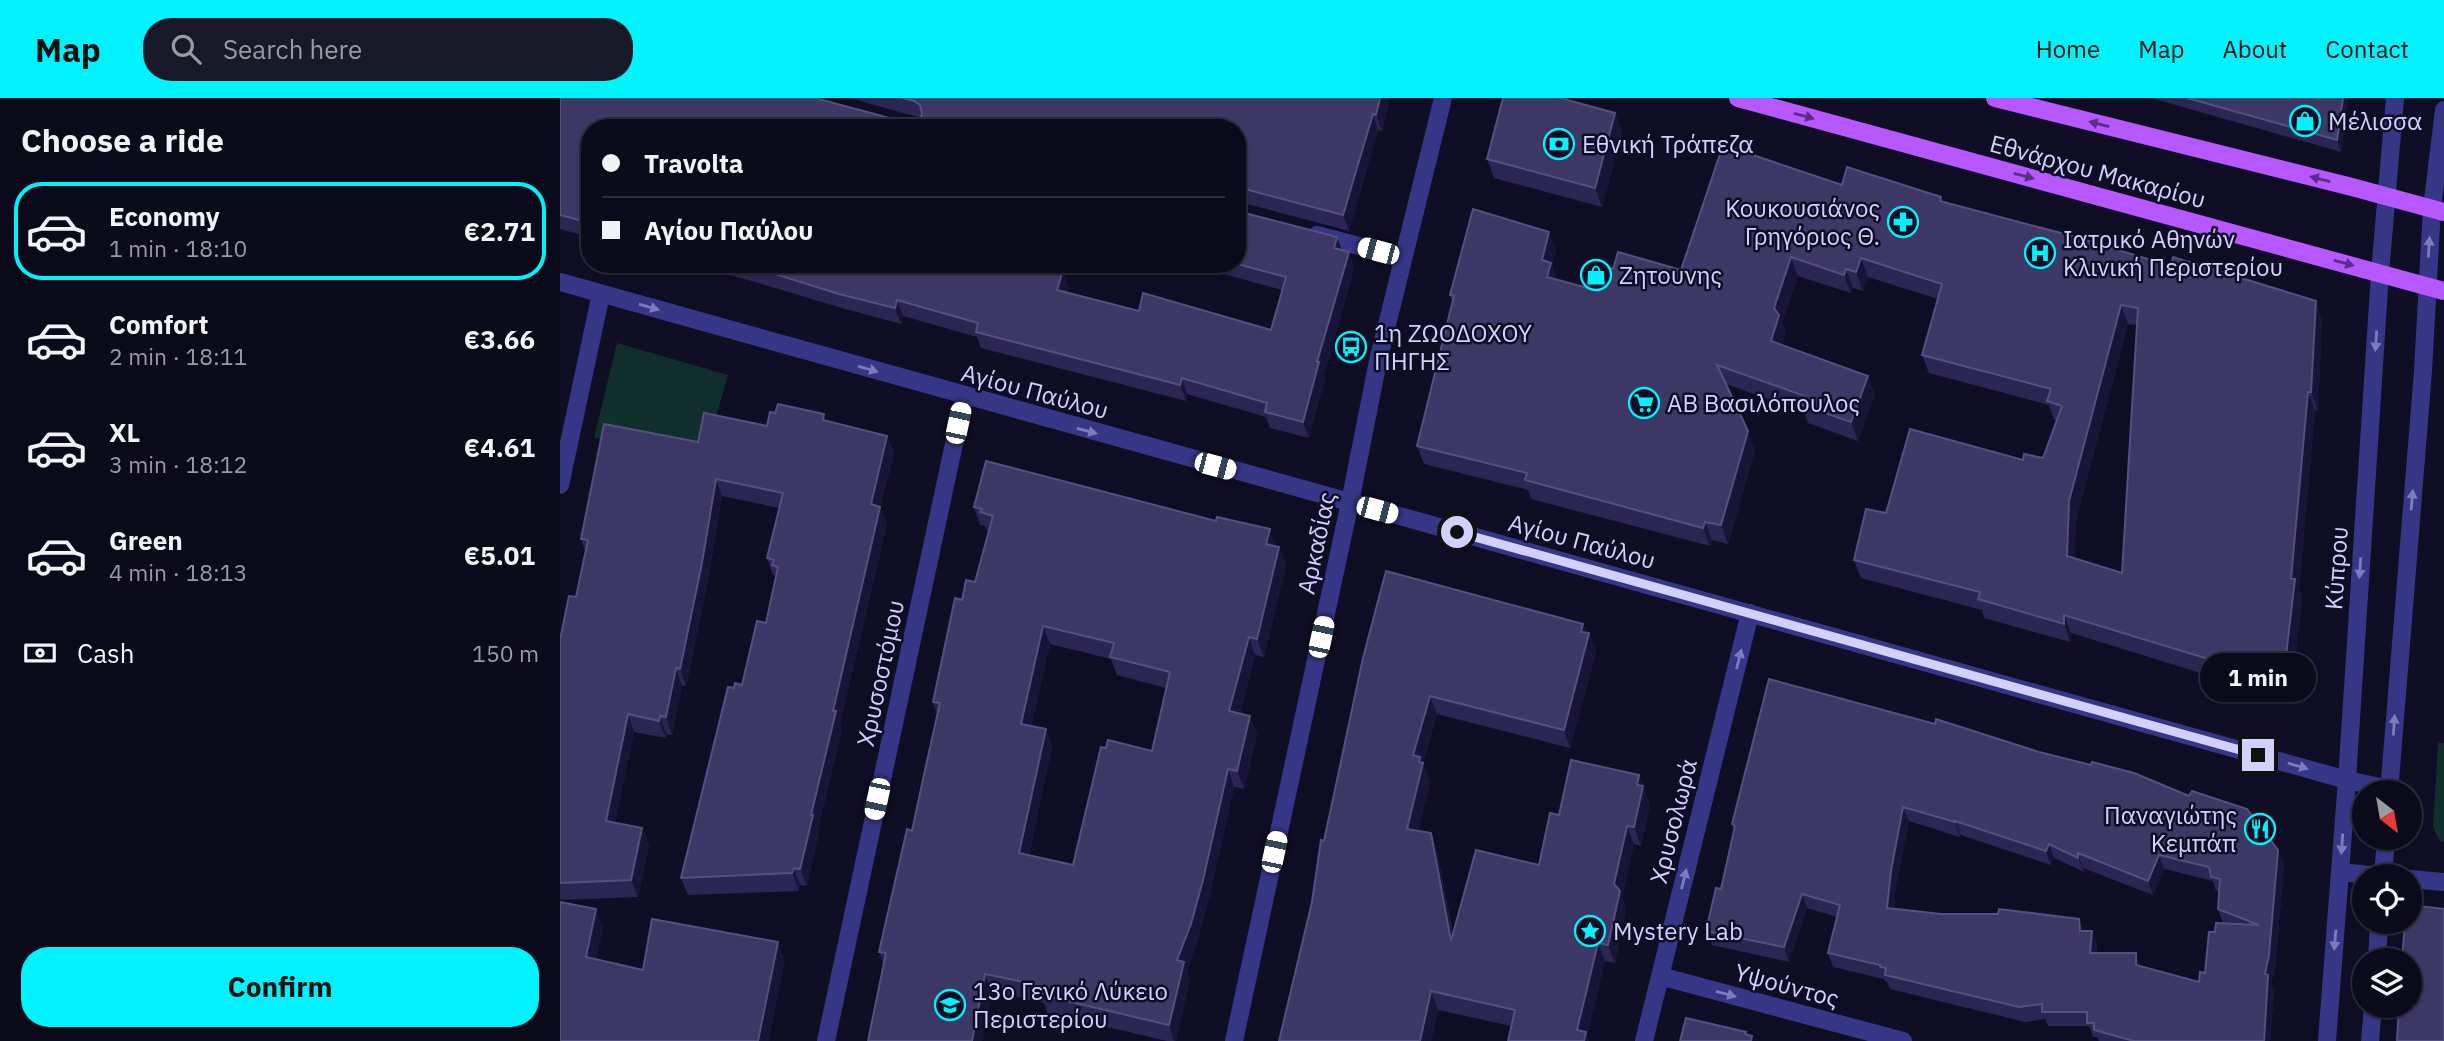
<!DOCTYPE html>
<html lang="en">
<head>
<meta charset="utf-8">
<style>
  :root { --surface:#0b0a1b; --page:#191828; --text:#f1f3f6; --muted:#9a9aa3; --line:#2b2b3a; --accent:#00f2fb }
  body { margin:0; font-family:"IBM Plex Sans",sans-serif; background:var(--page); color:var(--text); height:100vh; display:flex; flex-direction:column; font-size:26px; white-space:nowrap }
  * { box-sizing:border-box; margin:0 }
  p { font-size:23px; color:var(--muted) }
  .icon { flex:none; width:38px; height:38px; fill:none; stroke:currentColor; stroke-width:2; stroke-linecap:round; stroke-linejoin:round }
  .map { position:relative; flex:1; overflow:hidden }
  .side { display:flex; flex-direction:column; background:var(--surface); width:560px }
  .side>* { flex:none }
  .guide { position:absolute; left:21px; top:21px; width:665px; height:154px; border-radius:28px; box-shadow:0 2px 5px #0004,0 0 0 2px var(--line); display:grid; align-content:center; height:154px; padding:0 21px; background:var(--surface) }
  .needle { width:46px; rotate:149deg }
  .controls { position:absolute; left:1792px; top:682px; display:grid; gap:14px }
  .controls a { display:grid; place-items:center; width:70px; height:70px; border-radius:50%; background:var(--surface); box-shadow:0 2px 5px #0004,0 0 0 2px var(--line); font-size:35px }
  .end { position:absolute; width:32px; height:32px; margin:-16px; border:9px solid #d2d0ff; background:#111; box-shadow:0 0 0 4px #111 }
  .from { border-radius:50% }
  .bubble { position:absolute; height:49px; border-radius:24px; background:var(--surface); box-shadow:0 2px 5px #0004,0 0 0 2px var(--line); font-size:23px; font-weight:700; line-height:49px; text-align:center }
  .car { position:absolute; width:21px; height:42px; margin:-21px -10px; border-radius:9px; box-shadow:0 0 5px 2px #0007; background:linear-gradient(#fff 24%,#345 0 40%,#fff 0 76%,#345 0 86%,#fff 0) }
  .guide b { display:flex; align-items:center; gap:24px; height:66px; font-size:26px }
  .guide b+b { border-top:2px solid var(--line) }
  .guide i { width:18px; height:18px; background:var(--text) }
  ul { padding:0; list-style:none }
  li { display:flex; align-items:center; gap:21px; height:98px; margin:0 14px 10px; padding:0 7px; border:4px solid transparent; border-radius:28px }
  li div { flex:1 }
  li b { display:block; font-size:26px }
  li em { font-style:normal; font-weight:700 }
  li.on { border-color:var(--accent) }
  li>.icon { width:63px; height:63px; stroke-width:1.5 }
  h2 { padding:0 21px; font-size:32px; line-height:84px }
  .pay { display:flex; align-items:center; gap:18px; height:77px; padding:0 21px; font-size:26px }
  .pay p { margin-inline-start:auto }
  .action { display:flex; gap:14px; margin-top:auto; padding:14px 21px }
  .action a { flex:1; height:80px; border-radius:28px; background:var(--accent); color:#111; font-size:28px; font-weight:700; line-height:80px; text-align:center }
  header { display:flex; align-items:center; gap:42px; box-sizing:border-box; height:98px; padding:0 35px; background:var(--accent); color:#111 }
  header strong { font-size:33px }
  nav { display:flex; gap:38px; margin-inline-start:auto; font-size:24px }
  .search { width:490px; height:63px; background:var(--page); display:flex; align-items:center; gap:18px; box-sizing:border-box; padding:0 24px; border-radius:28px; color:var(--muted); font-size:26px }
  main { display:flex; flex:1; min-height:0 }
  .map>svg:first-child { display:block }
</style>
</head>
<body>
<header>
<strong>Map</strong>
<div class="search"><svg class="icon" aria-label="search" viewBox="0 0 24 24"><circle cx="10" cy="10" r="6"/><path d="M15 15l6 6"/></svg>Search here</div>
<nav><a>Home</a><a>Map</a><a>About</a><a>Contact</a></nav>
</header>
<main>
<section class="side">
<h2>Choose a ride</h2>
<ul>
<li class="on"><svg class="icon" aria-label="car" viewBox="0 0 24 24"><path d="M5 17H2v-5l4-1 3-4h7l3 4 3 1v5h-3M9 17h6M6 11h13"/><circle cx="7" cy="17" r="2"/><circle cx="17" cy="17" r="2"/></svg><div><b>Economy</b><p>1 min · 18:10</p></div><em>€2.71</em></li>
<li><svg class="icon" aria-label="car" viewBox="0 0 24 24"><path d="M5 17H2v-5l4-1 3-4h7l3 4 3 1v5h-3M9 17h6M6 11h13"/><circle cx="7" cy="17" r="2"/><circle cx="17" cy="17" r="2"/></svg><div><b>Comfort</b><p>2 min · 18:11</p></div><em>€3.66</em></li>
<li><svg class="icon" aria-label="car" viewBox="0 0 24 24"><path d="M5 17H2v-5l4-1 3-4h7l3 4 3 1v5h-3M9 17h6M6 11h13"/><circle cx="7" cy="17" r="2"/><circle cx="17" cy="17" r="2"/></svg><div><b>XL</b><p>3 min · 18:12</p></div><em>€4.61</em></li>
<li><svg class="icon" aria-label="car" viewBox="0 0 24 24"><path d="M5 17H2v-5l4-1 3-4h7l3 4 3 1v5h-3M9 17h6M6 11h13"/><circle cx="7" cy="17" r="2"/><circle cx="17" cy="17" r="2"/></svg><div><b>Green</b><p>4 min · 18:13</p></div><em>€5.01</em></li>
</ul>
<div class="pay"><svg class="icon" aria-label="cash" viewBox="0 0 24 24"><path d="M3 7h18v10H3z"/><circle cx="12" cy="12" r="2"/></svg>Cash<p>150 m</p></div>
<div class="action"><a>Confirm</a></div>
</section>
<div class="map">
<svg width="1884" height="943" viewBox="0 0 1884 943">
  <rect width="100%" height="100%" fill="#0f0d24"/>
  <!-- green -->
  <path fill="#102e2b" d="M 57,245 L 168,277 L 144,361 L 34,340 Z
    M 1878,645 L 1884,645 L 1884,744 L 1880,743 L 1873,729 Z"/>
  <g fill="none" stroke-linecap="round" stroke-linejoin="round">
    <!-- minor -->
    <path stroke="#353786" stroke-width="18" d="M 757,137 L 841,159
      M 0,184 L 1787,682 L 1829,691
      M 0,387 L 41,196
      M 1829,695 L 1863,273 L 1872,110 L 1884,12
      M 1780,774 L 1829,779
      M 1823,779 L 1826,740
      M 1850,781 L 1884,784
      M 1817,863 L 1819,824
      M 1100,878 L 1343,943
      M 266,943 L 404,299
      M 674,943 L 790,404 L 818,263 L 883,0
      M 1084,943 L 1190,515
      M 1767,943 L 1787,682 L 1820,175 L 1835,0
      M 1810,943 L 1813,908"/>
    <!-- major -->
    <path stroke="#b657ff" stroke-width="18" d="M 1178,0 L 1884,193
      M 1435,0 L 1792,89 L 1884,114"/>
  </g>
  <!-- wall -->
  <path fill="#2b2553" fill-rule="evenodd" d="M 0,0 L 348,25 L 360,22 L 361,20 L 290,0 L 830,0 L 822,33 L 818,32 L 789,133 L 680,104 L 677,105 L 677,30 L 30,30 L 30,139 L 0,131 Z
    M 1591,0 L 1788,0 L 1781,54 Z
    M 1055,15 L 1062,34 L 1042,109 L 934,80 L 927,61 Z
    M 1282,87 L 1381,99 L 1383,104 L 1762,221 L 1758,313 L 1755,312 L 1739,491 L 1742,500 L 1730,602 L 1661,586 L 1660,581 L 1511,535 L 1510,544 L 1424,520 L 1422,512 L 1301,480 L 1294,462 L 1326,415 L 1463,362 L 1483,360 L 1497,323 L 1494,322 L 1489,307 L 1369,275 L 1362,257 L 1378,201 L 1308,179 L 1303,193 L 1293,190 L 1291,195 L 1238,178 L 1222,225 L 1226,235 L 1222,247 L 1315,296 L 1298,343 L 1248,325 L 1244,314 L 1166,286 L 1195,351 L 1168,446 L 1152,442 L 1150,448 L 971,401 L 968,392 L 864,366 L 857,348 L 892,203 L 890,197 L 996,152 L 992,168 L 997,181 L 1039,193 L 1053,171 L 1121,172 ZM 1568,226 L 1577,227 L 1562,475 L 1514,461 L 1516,422 Z
    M 782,152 L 789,154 L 794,170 L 764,277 L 765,280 L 749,340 L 710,330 L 706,319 L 627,296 L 626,303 L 421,250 L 417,239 L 343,218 L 341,226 L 285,211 L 195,184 L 130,166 L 498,166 L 497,171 L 508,188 L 507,194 L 579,213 L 711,232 L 722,192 L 627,166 L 677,166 Z
    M 267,323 L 327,338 L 334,355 L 320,409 L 327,426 L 280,625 L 282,631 L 258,731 L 259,734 L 247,788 L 240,787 L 239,793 L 128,797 L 121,780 L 174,590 L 182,587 L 206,525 L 216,478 L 213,477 L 207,460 L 219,410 L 162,398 L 148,482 L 126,588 L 122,588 L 112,637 L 106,636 L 106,640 L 74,634 L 55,725 L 82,730 L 89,747 L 78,799 L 0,802 L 0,542 L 16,499 L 26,455 L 21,441 L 138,344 L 207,328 Z
    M 414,409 L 719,449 L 726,467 L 704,559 L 695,557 L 680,616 L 697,636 L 684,691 L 674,689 L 649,800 L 637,844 L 627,872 L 630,882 L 616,943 L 607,943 L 487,915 L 484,905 L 432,894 L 422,943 L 308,943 L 324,867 L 319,854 L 352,733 L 377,616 L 373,604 L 402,502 L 415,484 L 429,433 L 427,432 L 425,428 L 420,427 ZM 490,546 L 551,561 L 557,577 L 606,590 L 592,653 L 513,767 L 469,757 L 492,649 L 486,631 L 471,628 Z
    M 1026,535 L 1029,535 L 1036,554 L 1010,650 L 877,616 L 863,665 L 870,684 L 858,733 L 877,753 L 893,836 L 979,767 L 999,717 L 1079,677 L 1090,707 L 1081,748 L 1074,746 L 1062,799 L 1066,811 L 1055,865 L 1045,863 L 1027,937 L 1029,943 L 948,943 L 951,928 L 878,912 L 871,943 L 719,943 L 752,804 L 803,560 Z
    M 1209,581 L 1724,766 L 1715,871 L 1711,885 L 1714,892 L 1710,943 L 1539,943 L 1537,939 L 1533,939 L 1529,928 L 1488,928 L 1485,921 L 1465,924 L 1330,891 L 1327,884 L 1325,883 L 1324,881 L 1273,869 L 1268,855 L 1277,819 L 1247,810 L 1229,864 L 1152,847 L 1146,833 L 1161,791 L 1174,732 L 1172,726 ZM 1349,723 L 1400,739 L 1401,737 L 1491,767 L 1494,760 L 1524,774 L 1523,770 L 1593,797 L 1604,771 L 1653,783 L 1656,793 L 1659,794 L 1658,811 L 1663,825 L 1655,834 L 1645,875 L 1639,884 L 1537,855 L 1537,847 L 1532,833 L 1524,833 L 1334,810 L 1336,787 Z"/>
  <!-- shaded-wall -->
  <path fill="#181438" d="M 820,0 L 830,0 L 822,33 L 816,17 Z
    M 1783,0 L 1788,0 L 1781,54 L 1777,42 Z
    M 1055,15 L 1062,34 L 1042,109 L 1035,90 Z
    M 813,16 L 818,32 L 789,133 L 783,117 Z
    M 989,134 L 996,152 L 992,168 L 998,183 L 994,197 L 982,162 Z
    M 777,139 L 783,155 L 774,150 Z
    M 789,154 L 794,170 L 764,277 L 765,280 L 749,340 L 743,324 L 757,264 Z
    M 1231,159 L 1238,178 L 1222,225 L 1226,235 L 1218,261 L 1211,243 L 1214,210 Z
    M 1301,160 L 1308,179 L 1303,193 L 1296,174 Z
    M 488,166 L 498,166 L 493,184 L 488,168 Z
    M 1286,171 L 1293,190 L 1291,195 L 1284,177 Z
    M 503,172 L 508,188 L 503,208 L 497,192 Z
    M 337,202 L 343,218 L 341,226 L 335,210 Z
    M 1756,203 L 1762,221 L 1758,313 L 1751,294 Z
    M 1561,207 L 1568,226 L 1516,422 L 1514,477 L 1507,458 L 1509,403 Z
    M 1308,278 L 1315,296 L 1298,343 L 1291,324 Z
    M 622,280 L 627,296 L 626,303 L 620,287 Z
    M 1748,294 L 1755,312 L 1739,491 L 1742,500 L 1730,602 L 1723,583 Z
    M 1188,333 L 1195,351 L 1168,446 L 1161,427 Z
    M 327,338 L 334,355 L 317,423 L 311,406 Z
    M 156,381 L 162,398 L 148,482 L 126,588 L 120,571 Z
    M 320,409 L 327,426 L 280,625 L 282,631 L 258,731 L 259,734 L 247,788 L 240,771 L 251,717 L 273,613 Z
    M 1145,424 L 1152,442 L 1150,448 L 1143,430 Z
    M 710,431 L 716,449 L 706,446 Z
    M 719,449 L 726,467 L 704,559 L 697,541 Z
    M 1504,517 L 1511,535 L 1510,544 L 1504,526 Z
    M 1023,526 L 1028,539 L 1029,535 L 1036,554 L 1010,650 L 1004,632 Z
    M 483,528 L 490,546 L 467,644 L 461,626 Z
    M 689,539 L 695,557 L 676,631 L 669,613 Z
    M 116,570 L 122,588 L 112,637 L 106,619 Z
    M 870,598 L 877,616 L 863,665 L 870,684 L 854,749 L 847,731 L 853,657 Z
    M 68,616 L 74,634 L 52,740 L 46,723 Z
    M 100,618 L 106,636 L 106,640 L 99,623 Z
    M 690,618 L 697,636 L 684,691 L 677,673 Z
    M 486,631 L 492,649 L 466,773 L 459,755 Z
    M 668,671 L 674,689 L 649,800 L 637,844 L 627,872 L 630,882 L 616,943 L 614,943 L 609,927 L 617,862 Z
    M 1079,677 L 1090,707 L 1081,748 L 1074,729 L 1077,687 Z
    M 1343,709 L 1349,723 L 1336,787 L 1332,824 L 1327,810 L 1331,773 Z
    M 1395,723 L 1401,737 L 1400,739 L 1395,724 Z
    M 1067,728 L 1074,746 L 1062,799 L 1066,811 L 1055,865 L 1048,847 L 1054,786 Z
    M 82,730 L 89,747 L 78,799 L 71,782 Z
    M 871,735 L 877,753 L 897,862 L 891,843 Z
    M 1489,746 L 1494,760 L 1491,767 L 1486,753 Z
    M 1718,752 L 1724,766 L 1715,871 L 1711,885 L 1714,892 L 1710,943 L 1704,943 L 1705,876 Z
    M 1518,755 L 1523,770 L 1524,774 L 1518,760 Z
    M 1599,757 L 1604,771 L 1593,797 L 1588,783 Z
    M 234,770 L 240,787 L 239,793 L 232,775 Z
    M 1242,796 L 1247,810 L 1229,864 L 1224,849 Z
    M 36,811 L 43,830 L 33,878 L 26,859 Z
    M 1519,821 L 1525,836 L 1520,833 Z
    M 1532,833 L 1537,847 L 1536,869 L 1530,855 Z
    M 218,844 L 225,863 L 209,943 L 198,943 Z
    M 1038,845 L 1045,863 L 1027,937 L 1029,943 L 1021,943 L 1017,932 Z
    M 1576,855 L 1581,869 L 1576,867 Z
    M 425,876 L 432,894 L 422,943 L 412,943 Z
    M 871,893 L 878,912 L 871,943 L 860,943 Z"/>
  <!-- building -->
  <path fill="#3d3765" stroke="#544f7e" stroke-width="2" fill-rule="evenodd" d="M 0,0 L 255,0 L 348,25 L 360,22 L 362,16 L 360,7 L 354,3 L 342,0 L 820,0 L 816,17 L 813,16 L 783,117 L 677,89 L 677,30 L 30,30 L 30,125 L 0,117 Z
    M 943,0 L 1000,0 L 1055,15 L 1035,90 L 927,61 Z
    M 1627,0 L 1783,0 L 1777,42 Z
    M 1163,47 L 1282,87 L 1287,69 L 1381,99 L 1380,103 L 1512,138 L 1611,168 L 1613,159 L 1756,203 L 1751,294 L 1748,294 L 1731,481 L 1735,481 L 1723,583 L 1655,567 L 1655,563 L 1504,517 L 1504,526 L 1418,501 L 1420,494 L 1294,462 L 1306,411 L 1326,415 L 1350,331 L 1463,362 L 1464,356 L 1483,360 L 1502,308 L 1487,303 L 1491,291 L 1362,257 L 1382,186 L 1301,160 L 1296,174 L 1286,171 L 1284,177 L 1231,159 L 1214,210 L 1219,217 L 1211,243 L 1308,278 L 1291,324 L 1242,307 L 1245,298 L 1157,267 L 1188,333 L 1161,427 L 1145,424 L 1143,430 L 965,382 L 967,375 L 857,348 L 894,198 L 890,197 L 913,111 L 989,134 L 982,162 L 991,165 L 987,179 L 1039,193 L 1046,169 L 1053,171 L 1058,154 L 1121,172 ZM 1561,207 L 1578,210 L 1562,475 L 1507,458 L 1509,403 Z
    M 677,113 L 777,139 L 774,150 L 789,154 L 757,264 L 759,264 L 743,324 L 705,314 L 707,305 L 622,280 L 620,287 L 416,234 L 418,225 L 337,202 L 335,210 L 279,196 L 183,166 L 488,166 L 488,168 L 503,172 L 497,192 L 579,213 L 583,195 L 711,232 L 726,179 L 677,166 Z
    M 218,306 L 264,316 L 263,322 L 327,338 L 311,406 L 320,409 L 273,613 L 276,613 L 251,717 L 253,717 L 240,771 L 234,770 L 232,775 L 121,780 L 168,589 L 174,590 L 175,585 L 182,587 L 197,523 L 206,525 L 218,469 L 212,467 L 214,462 L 207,460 L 223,395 L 156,381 L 142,465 L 120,571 L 116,570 L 106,619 L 100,618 L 99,623 L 68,616 L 46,723 L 82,730 L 71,782 L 0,785 L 0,542 L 9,498 L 16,499 L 28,442 L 21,441 L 44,326 L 138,344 L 144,315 L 207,328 L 210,314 L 215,315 Z
    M 426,363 L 656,423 L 657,419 L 710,431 L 706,446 L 719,449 L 697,541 L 689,539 L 669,613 L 690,618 L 677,673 L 668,671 L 643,782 L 631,826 L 617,862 L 624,864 L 609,927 L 481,897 L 483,888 L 425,876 L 412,943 L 308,943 L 326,855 L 319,854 L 347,731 L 352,733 L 365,672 L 380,605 L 373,604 L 395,500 L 402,502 L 406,482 L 415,484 L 433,418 L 420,414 L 422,411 L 414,409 ZM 483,528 L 554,545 L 550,559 L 610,574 L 592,653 L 548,642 L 546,650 L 541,649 L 513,767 L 459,755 L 486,631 L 461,626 Z
    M 826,473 L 1023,526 L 1021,534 L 1029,535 L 1004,632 L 870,598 L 853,657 L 860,659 L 859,664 L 863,665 L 847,731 L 871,735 L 891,843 L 916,752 L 979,767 L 990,715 L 999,717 L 1011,662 L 1079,677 L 1077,687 L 1083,688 L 1074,729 L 1067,728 L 1054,786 L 1060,793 L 1048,847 L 1038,845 L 1017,932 L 1026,934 L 1024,943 L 948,943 L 955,912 L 871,893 L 860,943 L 719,943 L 752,804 L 761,742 L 764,743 L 803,560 Z
    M 1209,581 L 1375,626 L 1376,621 L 1479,654 L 1531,667 L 1532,664 L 1574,675 L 1629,698 L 1632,693 L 1687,711 L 1718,752 L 1709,857 L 1705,876 L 1708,877 L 1704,943 L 1574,943 L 1534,932 L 1534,925 L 1527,925 L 1527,914 L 1482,914 L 1482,906 L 1459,909 L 1325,877 L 1326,870 L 1320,869 L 1320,867 L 1268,855 L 1280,807 L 1242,796 L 1224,849 L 1146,833 L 1156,790 L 1161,791 L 1175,728 L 1172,726 ZM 1343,709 L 1395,724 L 1395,723 L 1486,753 L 1489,746 L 1518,760 L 1518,755 L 1588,783 L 1599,757 L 1649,769 L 1651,779 L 1660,781 L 1658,811 L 1699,827 L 1656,825 L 1655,834 L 1649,834 L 1645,875 L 1640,874 L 1639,884 L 1576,867 L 1576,855 L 1530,855 L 1532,833 L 1520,833 L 1519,821 L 1439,811 L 1438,816 L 1381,816 L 1327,810 L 1331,773 Z
    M 0,804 L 36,811 L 26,859 L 83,872 L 92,821 L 218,844 L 198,943 L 0,943 Z
    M 1850,807 L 1884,811 L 1884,943 L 1837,943 L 1839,908 L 1850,908 L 1850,863 L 1842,863 L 1845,824 L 1850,824 Z
    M 1126,920 L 1186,934 L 1185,936 L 1192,938 L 1191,943 L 1120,943 Z"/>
  <!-- one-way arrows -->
  <defs><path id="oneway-solid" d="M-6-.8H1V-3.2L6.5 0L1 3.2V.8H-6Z" transform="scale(1.75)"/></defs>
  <g fill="#5a2e87">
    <use href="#oneway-solid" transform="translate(1244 18) rotate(15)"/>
    <use href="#oneway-solid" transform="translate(1539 26) rotate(-166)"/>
    <use href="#oneway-solid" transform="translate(1464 78) rotate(15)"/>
    <use href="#oneway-solid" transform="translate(1760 81) rotate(-166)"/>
    <use href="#oneway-solid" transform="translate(1784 165) rotate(15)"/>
  </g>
  <g fill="#7c7cbc">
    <use href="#oneway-solid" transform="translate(1869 149) rotate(-86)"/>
    <use href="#oneway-solid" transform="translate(89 209) rotate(16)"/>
    <use href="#oneway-solid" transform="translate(1816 243) rotate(94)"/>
    <use href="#oneway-solid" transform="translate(308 271) rotate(16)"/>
    <use href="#oneway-solid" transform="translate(527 333) rotate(15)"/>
    <use href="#oneway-solid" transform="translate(1852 402) rotate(-85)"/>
    <use href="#oneway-solid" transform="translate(1800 470) rotate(94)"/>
    <use href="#oneway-solid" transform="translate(1179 561) rotate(-76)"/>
    <use href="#oneway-solid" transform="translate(1834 627) rotate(-86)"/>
    <use href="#oneway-solid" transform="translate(1738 668) rotate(16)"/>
    <use href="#oneway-solid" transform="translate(1782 746) rotate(94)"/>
    <use href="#oneway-solid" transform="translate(1124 781) rotate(-76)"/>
    <use href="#oneway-solid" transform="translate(1775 842) rotate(95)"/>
    <use href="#oneway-solid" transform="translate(1166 896) rotate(15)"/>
  </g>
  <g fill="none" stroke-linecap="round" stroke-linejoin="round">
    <!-- route -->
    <path stroke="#d2d0ff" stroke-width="9" d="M 897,434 L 1698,657"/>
  </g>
  <!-- icons -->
  <defs>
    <g id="shop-ring" transform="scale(1.575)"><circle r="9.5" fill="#0f0d24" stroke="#00f2fb" stroke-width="1.5"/><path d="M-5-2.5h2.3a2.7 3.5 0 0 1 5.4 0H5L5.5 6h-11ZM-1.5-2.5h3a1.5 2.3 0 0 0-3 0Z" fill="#00f2fb"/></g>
    <g id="bank-ring" transform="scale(1.575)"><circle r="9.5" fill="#0f0d24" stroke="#00f2fb" stroke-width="1.5"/><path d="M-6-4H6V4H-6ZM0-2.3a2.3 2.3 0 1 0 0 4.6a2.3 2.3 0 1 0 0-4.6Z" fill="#00f2fb"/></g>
    <g id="pharmacy-ring" transform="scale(1.575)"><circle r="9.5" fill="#0f0d24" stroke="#00f2fb" stroke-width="1.5"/><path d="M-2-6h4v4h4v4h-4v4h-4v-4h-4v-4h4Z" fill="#00f2fb"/></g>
    <g id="hospital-ring" transform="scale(1.575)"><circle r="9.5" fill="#0f0d24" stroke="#00f2fb" stroke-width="1.5"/><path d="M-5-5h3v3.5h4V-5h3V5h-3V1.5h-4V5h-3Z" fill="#00f2fb"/></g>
    <g id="bus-ring" transform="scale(1.575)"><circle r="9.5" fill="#0f0d24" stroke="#00f2fb" stroke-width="1.5"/><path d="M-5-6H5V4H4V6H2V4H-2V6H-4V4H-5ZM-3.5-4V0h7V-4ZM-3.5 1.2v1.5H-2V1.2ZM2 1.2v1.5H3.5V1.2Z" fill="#00f2fb"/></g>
    <g id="supermarket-ring" transform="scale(1.575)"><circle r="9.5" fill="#0f0d24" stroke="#00f2fb" stroke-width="1.5"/><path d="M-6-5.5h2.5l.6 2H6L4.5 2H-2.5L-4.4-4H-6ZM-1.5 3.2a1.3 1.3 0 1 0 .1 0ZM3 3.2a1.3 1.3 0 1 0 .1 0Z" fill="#00f2fb"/></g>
    <g id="restaurant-ring" transform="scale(1.575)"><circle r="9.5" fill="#0f0d24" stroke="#00f2fb" stroke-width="1.5"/><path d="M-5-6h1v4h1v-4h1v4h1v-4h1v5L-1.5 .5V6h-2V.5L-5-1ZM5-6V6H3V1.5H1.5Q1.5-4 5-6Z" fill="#00f2fb"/></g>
    <g id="sight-ring" transform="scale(1.575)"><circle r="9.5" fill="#0f0d24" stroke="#00f2fb" stroke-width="1.5"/><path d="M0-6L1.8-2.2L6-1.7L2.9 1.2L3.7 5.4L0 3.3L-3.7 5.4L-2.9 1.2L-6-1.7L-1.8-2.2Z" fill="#00f2fb"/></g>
    <g id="school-ring" transform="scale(1.575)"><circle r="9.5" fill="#0f0d24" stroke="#00f2fb" stroke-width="1.5"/><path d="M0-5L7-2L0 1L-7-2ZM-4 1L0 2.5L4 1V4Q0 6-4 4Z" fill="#00f2fb"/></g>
  </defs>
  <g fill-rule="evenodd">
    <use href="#shop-ring" x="1745" y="23"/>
    <use href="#bank-ring" x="999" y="46"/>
    <use href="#pharmacy-ring" x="1343" y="124"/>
    <use href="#hospital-ring" x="1480" y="155"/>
    <use href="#shop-ring" x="1036" y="177"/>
    <use href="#bus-ring" x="791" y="249"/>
    <use href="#supermarket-ring" x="1084" y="305"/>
    <use href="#restaurant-ring" x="1700" y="731"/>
    <use href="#sight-ring" x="1030" y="833"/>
    <use href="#school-ring" x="390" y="907"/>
  </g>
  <g text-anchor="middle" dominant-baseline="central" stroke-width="5" stroke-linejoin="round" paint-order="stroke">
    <!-- poi labels -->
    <g font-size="24" fill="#d2d0ff" stroke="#0f0d24" text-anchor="start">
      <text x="1768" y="23">Μέλισσα</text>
      <text x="1022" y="46">Εθνική Τράπεζα</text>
      <text x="1320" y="110" text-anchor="end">Κουκουσιάνος<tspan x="1320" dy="28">Γρηγόριος Θ.</tspan></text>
      <text x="1503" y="141">Ιατρικό Αθηνών<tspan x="1503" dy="28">Κλινική Περιστερίου</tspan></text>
      <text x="1059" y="177">Ζητουνης</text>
      <text x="814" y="235">1η ΖΩΟΔΟΧΟΥ<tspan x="814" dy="28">ΠΗΓΗΣ</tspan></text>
      <text x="1107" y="305">ΑΒ Βασιλόπουλος</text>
      <text x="1677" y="717" text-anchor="end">Παναγιώτης<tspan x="1677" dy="28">Κεμπάπ</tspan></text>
      <text x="1053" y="833">Mystery Lab</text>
      <text x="413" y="893">13ο Γενικό Λύκειο<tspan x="413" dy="28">Περιστερίου</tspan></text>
    </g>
    <!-- street labels -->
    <g font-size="24" fill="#d2d0ff" stroke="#0f0d24">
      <text transform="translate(1538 73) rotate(15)">Εθνάρχου Μακαρίου</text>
      <text transform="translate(475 293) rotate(15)">Αγίου Παύλου</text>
      <text transform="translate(1022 443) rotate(15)">Αγίου Παύλου</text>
      <text transform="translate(756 445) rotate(-78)">Αρκαδίας</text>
      <text transform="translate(1776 470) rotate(-86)">Κύπρου</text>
      <text transform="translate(320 575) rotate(-78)">Χρυσοστόμου</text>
      <text transform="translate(1113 723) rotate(-76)">Χρυσολωρά</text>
      <text transform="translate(1227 887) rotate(15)">Υψούντος</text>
    </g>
  </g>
</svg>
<div class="controls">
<a><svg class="needle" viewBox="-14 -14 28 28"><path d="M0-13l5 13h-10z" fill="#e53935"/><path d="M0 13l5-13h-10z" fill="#9a9aa3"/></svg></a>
<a><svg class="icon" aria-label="locate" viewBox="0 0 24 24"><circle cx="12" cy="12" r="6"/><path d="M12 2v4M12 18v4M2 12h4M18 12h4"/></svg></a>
<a><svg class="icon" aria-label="layers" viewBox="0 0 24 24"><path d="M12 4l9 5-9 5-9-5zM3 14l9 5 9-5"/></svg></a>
</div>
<i class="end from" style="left:897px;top:434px"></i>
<i class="end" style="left:1698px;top:657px"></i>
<div class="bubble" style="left:1640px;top:555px;width:116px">1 min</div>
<i class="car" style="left:818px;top:153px;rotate:285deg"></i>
<i class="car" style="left:398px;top:325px;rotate:12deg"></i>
<i class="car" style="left:655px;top:368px;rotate:105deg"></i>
<i class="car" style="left:817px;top:412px;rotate:105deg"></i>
<i class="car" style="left:761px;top:539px;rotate:12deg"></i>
<i class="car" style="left:317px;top:701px;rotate:192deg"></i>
<i class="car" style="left:714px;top:754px;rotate:12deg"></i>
<div class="guide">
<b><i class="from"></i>Travolta</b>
<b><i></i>Αγίου Παύλου</b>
</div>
</div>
</main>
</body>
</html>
